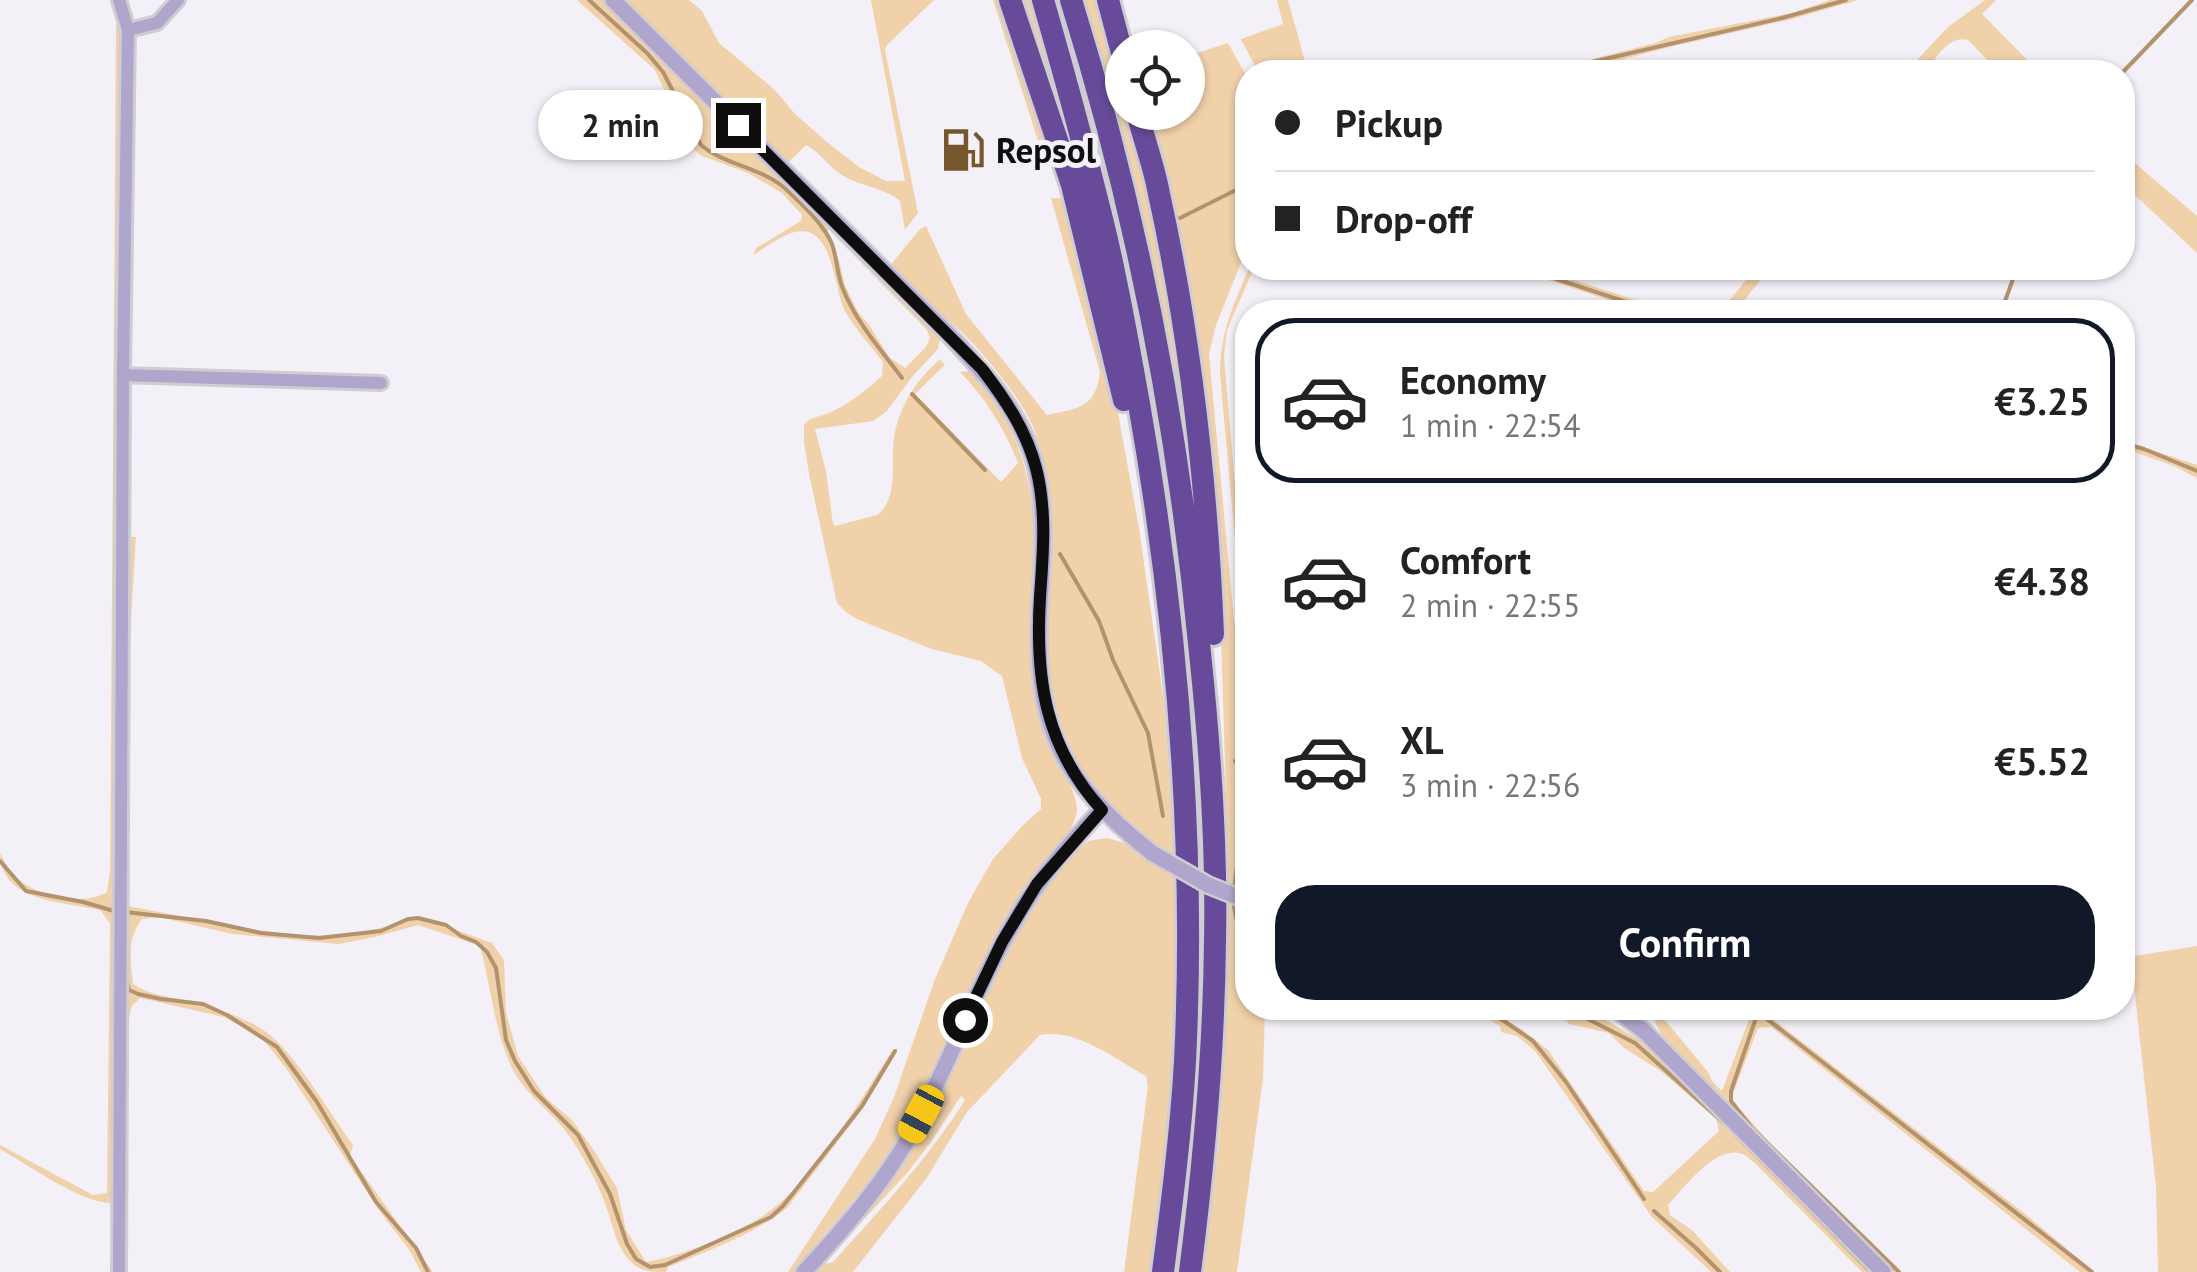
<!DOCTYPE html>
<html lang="en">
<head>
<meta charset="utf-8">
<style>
  :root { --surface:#fff; --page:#f6f6f6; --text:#222; --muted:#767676; --line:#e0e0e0; --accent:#111827 }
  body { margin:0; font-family:"PT Sans",sans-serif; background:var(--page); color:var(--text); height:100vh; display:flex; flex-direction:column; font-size:38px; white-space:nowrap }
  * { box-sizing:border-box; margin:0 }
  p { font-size:32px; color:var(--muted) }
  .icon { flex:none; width:55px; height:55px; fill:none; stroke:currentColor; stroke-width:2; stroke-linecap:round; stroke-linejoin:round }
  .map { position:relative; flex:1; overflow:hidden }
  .details { position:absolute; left:1235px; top:300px; width:900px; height:720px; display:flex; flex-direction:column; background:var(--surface); border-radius:40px; box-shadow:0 2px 8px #0004 }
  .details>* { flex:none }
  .top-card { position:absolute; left:1235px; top:60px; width:900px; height:220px; border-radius:40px; box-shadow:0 2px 8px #0004; display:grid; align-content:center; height:220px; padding:0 40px; background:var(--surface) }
  .fabs { position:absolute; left:1105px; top:30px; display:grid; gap:20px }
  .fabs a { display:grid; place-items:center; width:100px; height:100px; border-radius:50%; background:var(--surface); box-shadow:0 2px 8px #0004; font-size:50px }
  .end { position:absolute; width:45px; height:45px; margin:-22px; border:12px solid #0e0e0f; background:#fff; box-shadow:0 0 0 5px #fff }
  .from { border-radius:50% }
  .bubble { position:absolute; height:70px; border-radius:35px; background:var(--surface); box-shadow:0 2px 8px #0004; font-size:32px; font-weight:800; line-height:70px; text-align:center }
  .car { position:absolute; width:30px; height:60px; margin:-30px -15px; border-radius:12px; box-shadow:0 0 8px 2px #0007; background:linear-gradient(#f5c518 24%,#345 0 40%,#f5c518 0 76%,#345 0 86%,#f5c518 0) }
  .top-card b { display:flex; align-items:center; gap:35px; height:95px; font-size:38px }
  .top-card b+b { border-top:2px solid var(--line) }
  .top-card i { width:25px; height:25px; background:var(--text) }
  ul { padding:18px 0 0; list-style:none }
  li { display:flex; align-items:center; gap:30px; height:165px; margin:0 20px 15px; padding:0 20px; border:5px solid transparent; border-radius:40px }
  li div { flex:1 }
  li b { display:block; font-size:38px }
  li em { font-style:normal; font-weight:800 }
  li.selected { border-color:var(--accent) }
  li>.icon { width:90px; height:90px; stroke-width:1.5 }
  .cta { display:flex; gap:20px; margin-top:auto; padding:20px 40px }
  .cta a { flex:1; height:115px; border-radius:40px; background:var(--accent); color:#fff; font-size:40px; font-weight:800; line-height:115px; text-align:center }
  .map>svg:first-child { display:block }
</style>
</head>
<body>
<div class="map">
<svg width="2197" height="1272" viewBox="0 0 2197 1272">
  <rect width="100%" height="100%" fill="#f3f1f7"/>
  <!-- green -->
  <path fill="#f1d1aa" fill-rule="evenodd" d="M 577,0 L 603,0 L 933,328 L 940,339 L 938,349 L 912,377 L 886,412 L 873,421 L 815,429 L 826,471 L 833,524 L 835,526 L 877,515 C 901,497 889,457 895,432 C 903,399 917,381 940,359 L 945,365 L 915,394 L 1001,482 L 1018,463 C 1005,429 986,399 960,372 L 972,371 C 1020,424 1037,490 1034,560 C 1032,609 1026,656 1036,704 C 1039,718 1044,734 1050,747 C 1058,765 1082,797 1076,816 C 1070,837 1050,854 1037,871 C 1026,885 1016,900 1007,915 C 970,979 948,1049 912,1114 C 893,1149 869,1182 843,1213 C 826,1233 809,1250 796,1272 L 788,1272 L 875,1139 L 894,1097 L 935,979 L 968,903 L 993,859 L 1023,825 L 1041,809 L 1041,799 L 1022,758 L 1002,676 L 981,661 L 932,649 L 859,620 L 847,613 L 837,603 L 809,474 L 804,442 L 804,425 C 811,416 816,418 826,414 C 847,406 865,391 882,376 L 883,362 C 871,346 855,329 845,311 C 833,288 834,223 795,232 C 781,235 765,248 753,255 L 756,248 L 801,221 L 802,215 L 782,193 L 748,173 L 702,156 L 691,147 L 655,70 ZM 828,229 L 927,330 L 930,338 L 926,347 L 905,368 L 890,358 L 869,325 L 858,312 L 845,286 L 839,260 L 828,236 Z
    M 620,0 L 689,0 L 702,11 L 719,43 L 775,90 L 795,114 L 827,142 L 859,167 L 886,181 L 905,181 L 871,0 L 934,0 L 887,45 L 885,50 L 918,213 L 905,230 L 900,201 C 882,186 858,187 839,173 C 827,164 819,152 806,145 L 790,161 L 784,161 Z
    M 993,0 L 1002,0 L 1049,146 L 1040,147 Z
    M 1017,0 L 1030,0 L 1071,141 L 1093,245 Z
    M 1052,0 L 1062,0 L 1107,161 L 1143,324 L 1164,438 L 1191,647 L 1191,683 L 1188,684 Z
    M 1083,0 L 1102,0 L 1122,71 L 1122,112 L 1135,113 L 1182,341 L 1195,514 C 1174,340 1134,167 1083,0 Z
    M 1277,0 L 1288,0 L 1308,72 L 1258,72 L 1241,39 L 1283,24 Z
    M 1830,0 L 1858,0 L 1796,18 L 1674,46 L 1573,72 L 1493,72 L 1562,67 L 1655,43 L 1669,37 L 1792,13 Z
    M 1985,0 L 1996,0 L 1982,14 L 2039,72 L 1999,72 L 1968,40 C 1948,35 1937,58 1925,72 L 1906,72 L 1948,27 Z
    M 121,24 L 115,1199 L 110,1203 C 80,1202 28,1165 0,1149 L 0,1145 L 93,1195 L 107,1193 L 110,923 L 100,910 C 64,902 0,902 0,853 C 4,860 8,869 14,875 C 33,896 83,907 107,892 L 110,870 L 116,25 Z
    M 1228,43 L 1247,77 L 1247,248 L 1216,325 L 1209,354 L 1234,620 L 1247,638 L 1248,1008 L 1265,1008 L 1263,1078 L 1237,1272 L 1203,1272 L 1219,1141 L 1226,1029 L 1228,865 L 1220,601 L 1184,268 L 1152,113 L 1188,112 L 1188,56 Z
    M 2122,152 L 2197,216 L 2197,253 L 2123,184 Z
    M 1051,198 L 1061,198 L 1069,208 L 1116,402 L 1139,528 L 1164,702 L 1176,872 L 1177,968 L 1172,1078 L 1162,1191 L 1152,1272 L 1124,1272 L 1148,1086 L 1146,1076 C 1115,1059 1077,1028 1040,1035 L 967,1112 L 926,1179 L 853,1272 L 813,1272 L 819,1265 L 833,1262 C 880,1210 927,1160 965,1100 L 961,1096 L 931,1142 L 908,1172 L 853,1231 L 856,1222 L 870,1209 L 903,1163 L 928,1121 L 1010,945 L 1034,904 L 1074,853 L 1088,841 L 1107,838 L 1125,843 L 1146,861 L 1157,846 C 1091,803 1052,734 1048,656 C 1046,628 1050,600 1051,572 C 1054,524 1050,475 1034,429 C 1023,400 980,348 956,327 C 934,307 904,291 892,263 L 920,229 L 926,226 L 966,314 L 1047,415 C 1079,408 1095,409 1100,372 Z
    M 1249,268 L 1254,268 L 1227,330 L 1224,357 L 1247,623 L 1241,605 L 1220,375 C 1220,332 1233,306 1249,268 Z
    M 1512,268 L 1537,268 L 1673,312 L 1645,312 Z
    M 1756,268 L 1770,268 L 1735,312 L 1720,312 Z
    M 2122,440 L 2197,465 L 2197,478 L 2174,466 L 2123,448 Z
    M 126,537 L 136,537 L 130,637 L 128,906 L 244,928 L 294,935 L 344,936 L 389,926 L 410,918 L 427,919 L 492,943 L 504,960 L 506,1013 L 518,1056 L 546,1098 L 572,1120 L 593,1149 L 617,1188 L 626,1230 L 646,1262 C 683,1256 746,1231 775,1207 C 821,1169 859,1101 892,1051 L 897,1048 L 897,1052 L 864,1107 L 787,1208 C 753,1235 708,1251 668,1267 L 666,1272 C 652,1272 641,1272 631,1262 C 616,1247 613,1225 606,1206 C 598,1183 584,1158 570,1137 C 553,1112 524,1095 511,1066 C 494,1029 491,986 480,946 L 418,925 L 375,937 L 339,944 L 232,934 L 159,917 L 142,919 C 126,941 131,959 133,984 C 157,1000 188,997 214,1008 C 232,1015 255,1022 270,1035 C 301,1062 328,1111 353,1145 L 350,1156 L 433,1272 L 421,1272 L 410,1251 L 378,1209 L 288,1071 L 266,1043 L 253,1033 L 224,1017 L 140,998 L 132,1006 L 127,1024 L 126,1272 L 122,1272 Z
    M 1197,757 L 1202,786 L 1205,851 L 1204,1024 L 1181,1272 L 1173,1272 L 1195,758 Z
    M 2197,946 L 2197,1272 L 2158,1272 L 2156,1187 L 2133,976 L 2135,956 Z
    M 1469,1008 L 1486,1008 L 1523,1030 L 1548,1050 L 1644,1191 L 1653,1192 L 1719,1131 L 1716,1119 L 1662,1072 L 1624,1048 L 1609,1033 L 1569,1024 L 1558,1013 L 1547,1008 L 1598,1008 L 1603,1012 L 1601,1017 L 1643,1042 L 1699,1093 L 1878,1272 L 1862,1272 L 1756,1164 C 1752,1161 1746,1155 1742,1154 C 1716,1144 1684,1188 1668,1205 L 1670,1215 L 1693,1231 L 1730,1272 L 1711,1272 L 1652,1217 L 1535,1051 L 1517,1036 L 1501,1032 L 1500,1026 Z
    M 1648,1008 L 1655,1008 L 1708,1072 L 1712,1081 L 1722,1091 L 1751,1014 L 1745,1008 L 1774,1008 L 1775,1021 L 2024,1213 L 2095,1272 L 2080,1272 L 1771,1027 L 1758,1028 L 1731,1099 L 1783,1158 L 1898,1272 L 1892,1272 L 1746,1126 L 1662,1036 Z"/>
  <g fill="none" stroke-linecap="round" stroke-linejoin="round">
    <!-- stream -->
    <path stroke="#b2936d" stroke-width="4" d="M 589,0 L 647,53 L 663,72 L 701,145 C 726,166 763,167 788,191 C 803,205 824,225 832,244 C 837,258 837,275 843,289 C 856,322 881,350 902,378
      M 1516,72 L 1566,68 L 1782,18 L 1846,0
      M 2122,73 L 2192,0
      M 1180,218 L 1248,184
      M 1523,268 L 1657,312
      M 2001,312 L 2017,268
      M 912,394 L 985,470
      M 2122,443 L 2144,449 L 2197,471
      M 1060,554 L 1099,621 L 1113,660 L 1148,733 L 1163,816
      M 1235,761 L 1248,774
      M 0,861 L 26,891 L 83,902 L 114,911
      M 1234,891 L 1238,856 L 1248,813
      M 1233,900 L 1240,940 L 1248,946
      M 125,912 L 206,921 L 261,933 L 319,938 L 381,931 L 408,919 L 418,918 L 446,925 L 461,936 L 476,942 L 487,952 L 496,968 L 506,1040 L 515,1061 L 534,1091 L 578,1135 L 610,1194 L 627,1244 L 636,1259 L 650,1267 L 665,1265 L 771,1217 L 783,1206 L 862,1106 L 895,1051
      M 127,913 L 127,982 L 129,990 L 138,994 L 161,999 L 203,1004 L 227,1015 L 277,1047 L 317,1102 L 376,1202 L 416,1248 L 428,1272
      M 1477,1008 L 1501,1019 L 1533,1041 L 1566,1082 L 1644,1199
      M 1566,1008 L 1635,1043 L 1724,1123
      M 1754,1008 L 1758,1012 L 1760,1008
      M 1737,1136 L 1868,1269
      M 1654,1211 L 1696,1248 L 1720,1272
      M 1899,1272 L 1752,1128 L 1731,1101 L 1731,1091 L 1758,1012 L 2092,1272"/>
    <!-- minor casing -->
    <g stroke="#cecdd2" stroke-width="18">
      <path id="minor" d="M 119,0 L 128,30 L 123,375 L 119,1272
        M 128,30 L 157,23 L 178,0
        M 123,375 L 381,383"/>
    </g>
    <!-- tertiary casing -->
    <g stroke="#cecdd2" stroke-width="20">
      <path id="tertiary" d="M 613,0 L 947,333 C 986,374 1025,416 1037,473 C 1046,515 1043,559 1040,602 C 1033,721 1058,779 1152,853
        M 1614,1008 L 1645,1032 L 1883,1272
        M 804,1272 C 843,1230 884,1183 912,1132 C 952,1061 977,982 1020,912 C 1042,874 1072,842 1101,810"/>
    </g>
    <!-- motorway casing -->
    <g stroke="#cecdd2" stroke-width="28">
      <path id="motorway" d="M 1010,0 L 1072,185 L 1124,400
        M 1043,0 C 1064,73 1084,146 1102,219 C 1117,278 1127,338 1138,398 C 1176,613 1196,842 1185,1061 C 1181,1132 1172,1202 1163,1272
        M 1071,0 C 1137,212 1179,432 1200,653 C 1210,748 1217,844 1215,940 C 1214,1051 1204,1162 1190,1272
        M 1108,0 L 1122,53
        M 1137,112 C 1144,140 1154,166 1159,194 C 1191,339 1207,486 1213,634"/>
    </g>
    <!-- minor -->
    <use href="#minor" stroke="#b0a5cc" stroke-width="12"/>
    <!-- tertiary -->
    <use href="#tertiary" stroke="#b0a5cc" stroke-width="15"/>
    <!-- motorway -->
    <use href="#motorway" stroke="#674b9a" stroke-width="22"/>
    <!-- tertiary-bridge casing -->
    <g stroke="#cecdd2" stroke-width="20" stroke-linecap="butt">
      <path id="tertiary-bridge" d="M 1152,853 L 1208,885 L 1248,901"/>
    </g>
    <!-- tertiary-bridge -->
    <use href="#tertiary-bridge" stroke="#b0a5cc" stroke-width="15"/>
  </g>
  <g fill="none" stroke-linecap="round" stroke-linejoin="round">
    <!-- route -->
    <path stroke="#0e0e0f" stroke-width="12" d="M 738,125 L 982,369 C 1005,399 1026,430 1036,468 C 1047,510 1043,555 1040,597 C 1035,679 1045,747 1102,810 L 1037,884 L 1002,942 L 965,1020"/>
  </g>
  <!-- icons -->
  <defs>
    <g id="fuel-bare" transform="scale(3.45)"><path d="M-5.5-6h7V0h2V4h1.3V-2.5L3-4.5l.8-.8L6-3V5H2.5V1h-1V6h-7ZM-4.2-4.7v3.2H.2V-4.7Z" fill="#76562c" stroke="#f3f1f7" stroke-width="2.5" paint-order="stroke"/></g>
  </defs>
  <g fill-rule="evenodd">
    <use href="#fuel-bare" x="963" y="150"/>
  </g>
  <g text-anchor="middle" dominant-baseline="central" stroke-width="10" stroke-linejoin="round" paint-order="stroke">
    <!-- poi labels -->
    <g font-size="35" font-weight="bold" fill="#0e0e0f" stroke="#f3f1f7" text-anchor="start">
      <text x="996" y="150">Repsol</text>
    </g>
  </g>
</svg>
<div class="fabs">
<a><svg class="icon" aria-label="locate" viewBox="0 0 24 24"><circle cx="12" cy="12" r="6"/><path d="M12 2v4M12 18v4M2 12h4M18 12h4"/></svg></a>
</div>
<i class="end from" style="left:965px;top:1020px"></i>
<i class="end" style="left:738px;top:125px"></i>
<div class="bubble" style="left:538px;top:90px;width:165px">2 min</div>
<i class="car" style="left:921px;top:1114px;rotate:208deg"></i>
<div class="top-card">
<b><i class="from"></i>Pickup</b>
<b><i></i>Drop-off</b>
</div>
<section class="details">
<ul>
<li class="selected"><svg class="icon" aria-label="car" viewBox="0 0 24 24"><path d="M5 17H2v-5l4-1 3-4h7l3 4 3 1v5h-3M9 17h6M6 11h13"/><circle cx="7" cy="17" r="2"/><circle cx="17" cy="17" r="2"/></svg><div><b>Economy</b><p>1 min · 22:54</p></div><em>€3.25</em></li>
<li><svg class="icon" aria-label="car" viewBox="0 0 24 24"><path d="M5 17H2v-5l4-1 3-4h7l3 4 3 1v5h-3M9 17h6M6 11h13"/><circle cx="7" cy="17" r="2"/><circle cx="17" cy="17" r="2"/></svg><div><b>Comfort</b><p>2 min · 22:55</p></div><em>€4.38</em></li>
<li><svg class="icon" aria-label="car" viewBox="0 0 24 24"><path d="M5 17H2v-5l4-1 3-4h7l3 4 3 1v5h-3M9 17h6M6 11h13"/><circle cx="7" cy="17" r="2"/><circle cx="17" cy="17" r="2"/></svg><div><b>XL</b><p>3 min · 22:56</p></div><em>€5.52</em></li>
</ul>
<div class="cta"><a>Confirm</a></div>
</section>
</div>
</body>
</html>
